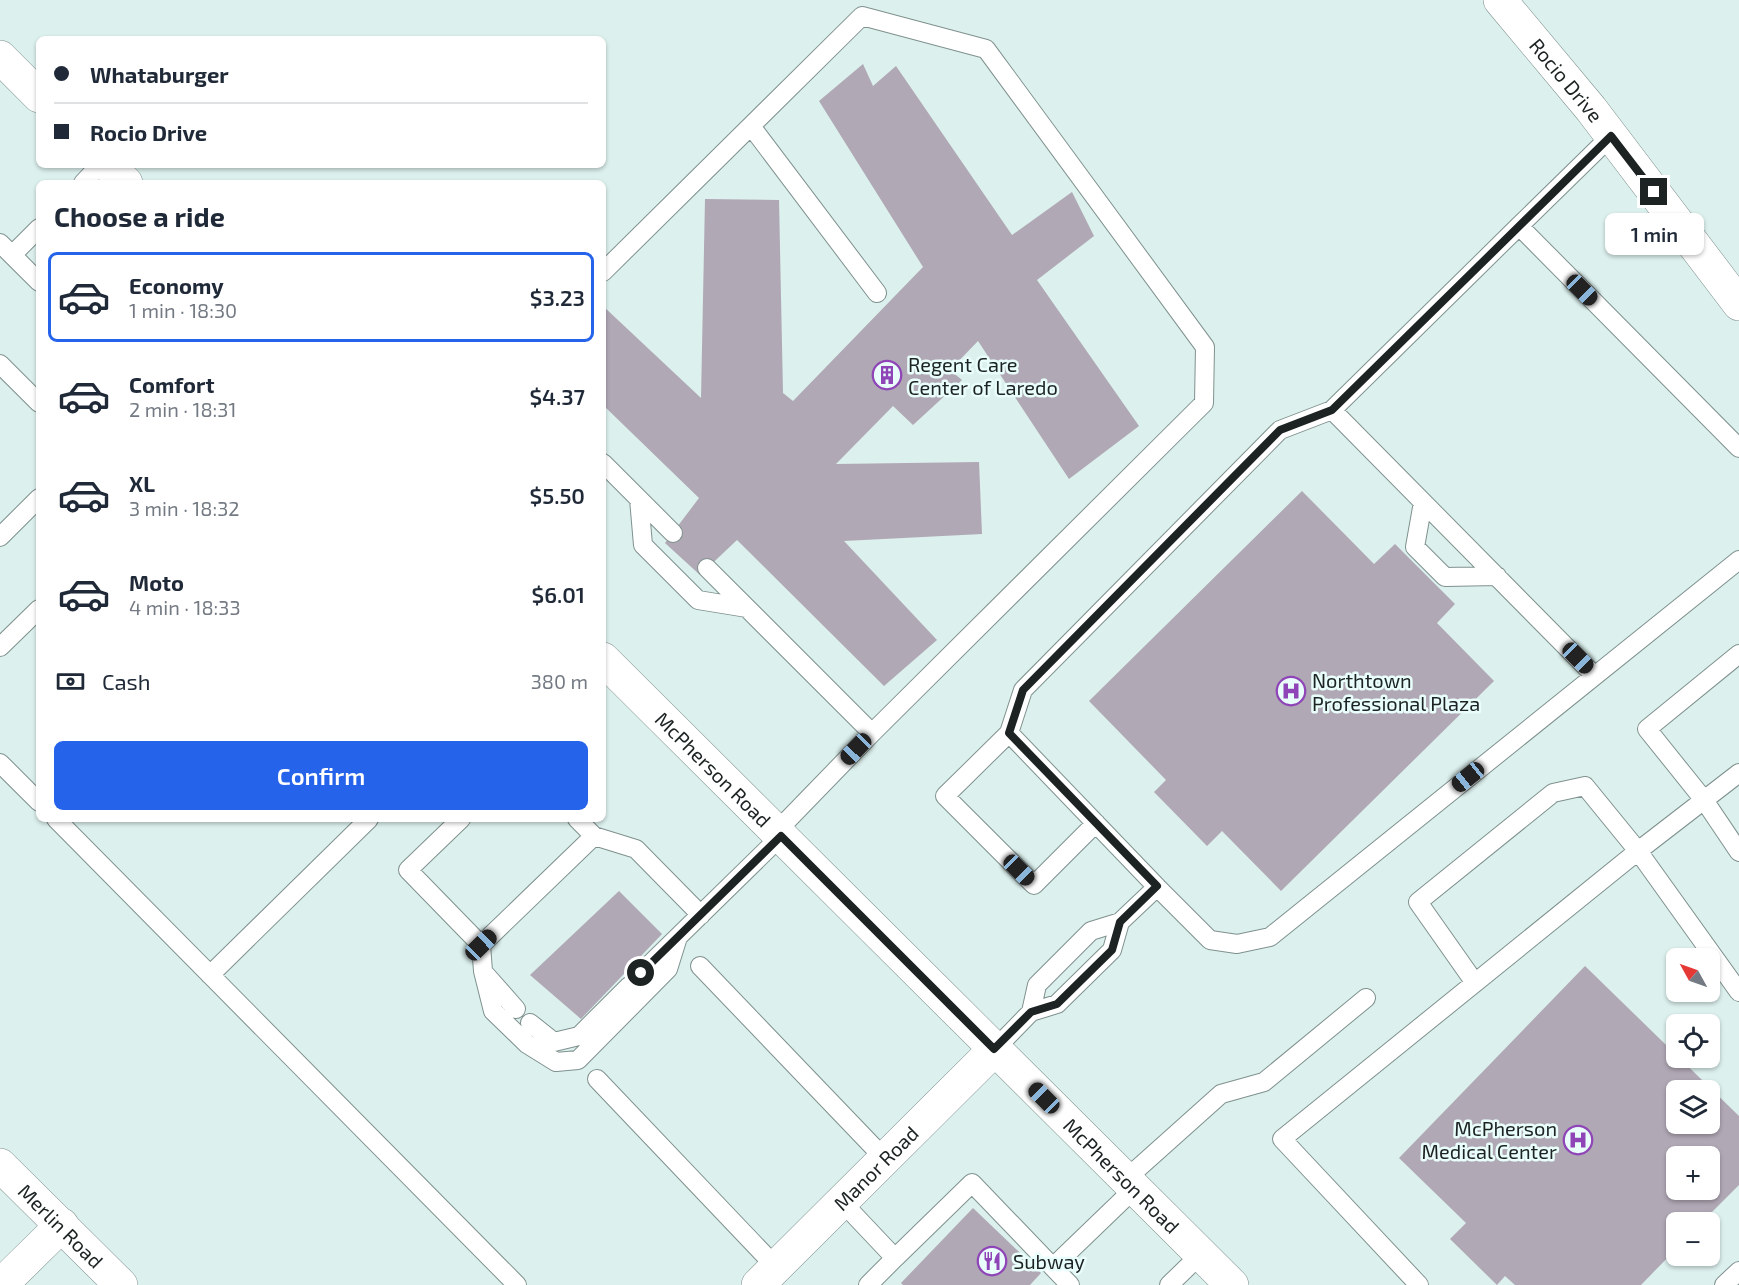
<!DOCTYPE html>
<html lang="en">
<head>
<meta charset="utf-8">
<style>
  :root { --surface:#fff; --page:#f2f2f3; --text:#1f2937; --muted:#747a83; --line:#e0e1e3; --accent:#2563eb }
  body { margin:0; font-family:"Exo 2",sans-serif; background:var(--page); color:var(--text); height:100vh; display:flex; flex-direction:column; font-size:22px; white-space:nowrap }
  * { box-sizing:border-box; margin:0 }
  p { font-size:20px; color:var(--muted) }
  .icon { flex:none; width:33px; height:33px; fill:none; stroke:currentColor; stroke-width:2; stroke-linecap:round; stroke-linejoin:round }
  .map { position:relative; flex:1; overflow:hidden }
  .details { position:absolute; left:36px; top:180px; width:570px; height:642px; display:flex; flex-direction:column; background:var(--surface); border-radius:9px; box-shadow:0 2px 4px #0004 }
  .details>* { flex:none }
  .hud { position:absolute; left:36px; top:36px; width:570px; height:132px; border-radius:9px; box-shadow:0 2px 4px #0004; display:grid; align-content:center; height:132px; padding:0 18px; background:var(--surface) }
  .needle { width:39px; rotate:310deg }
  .controls { position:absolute; left:1666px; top:948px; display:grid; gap:12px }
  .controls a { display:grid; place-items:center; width:54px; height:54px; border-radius:9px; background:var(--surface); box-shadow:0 2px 4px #0004; font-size:30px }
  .end { position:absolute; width:27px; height:27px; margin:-14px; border:8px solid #1c2322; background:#fff; box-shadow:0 0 0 3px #fff }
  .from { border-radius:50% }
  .bubble { position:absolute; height:42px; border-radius:9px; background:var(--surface); box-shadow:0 2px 4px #0004; font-size:20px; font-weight:600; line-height:42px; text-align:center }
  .car { position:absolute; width:18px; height:36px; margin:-18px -9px; border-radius:8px; box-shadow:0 0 4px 2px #0007; background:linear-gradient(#222 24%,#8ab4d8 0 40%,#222 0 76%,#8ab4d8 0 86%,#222 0) }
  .hud b { display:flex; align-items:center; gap:21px; height:57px; font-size:22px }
  .hud b+b { border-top:2px solid var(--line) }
  .hud i { width:15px; height:15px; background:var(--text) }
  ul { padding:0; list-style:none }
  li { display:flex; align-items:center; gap:18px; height:90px; margin:0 12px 9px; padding:0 6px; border:3px solid transparent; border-radius:9px }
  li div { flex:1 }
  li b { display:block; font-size:22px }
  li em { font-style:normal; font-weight:600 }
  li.current { border-color:var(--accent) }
  li>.icon { width:54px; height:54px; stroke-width:1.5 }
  h2 { padding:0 18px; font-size:27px; line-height:72px }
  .pay { display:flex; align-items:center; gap:15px; height:66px; padding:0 18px; font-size:22px }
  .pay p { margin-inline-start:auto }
  .action { display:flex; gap:12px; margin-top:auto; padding:12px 18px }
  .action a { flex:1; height:69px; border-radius:9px; background:var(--accent); color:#fff; font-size:24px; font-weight:600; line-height:69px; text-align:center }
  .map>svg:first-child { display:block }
</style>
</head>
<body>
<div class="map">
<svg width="1739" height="1285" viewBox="0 0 1739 1285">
  <rect width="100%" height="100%" fill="#dcf0ed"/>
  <!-- building -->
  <path fill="#b0a8b5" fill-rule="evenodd" d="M 863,64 L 873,86 L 896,66 L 1012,235 L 1072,192 L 1094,236 L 1037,280 L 1139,426 L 1069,479 L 978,341 L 950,370 L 962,380 L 913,425 L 893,406 L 836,464 L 979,462 L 982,534 L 844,541 L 937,640 L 884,686 L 737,540 L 700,575 L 665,543 L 699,498 L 603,405 L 603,306 L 701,398 L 705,199 L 779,200 L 783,393 L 793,401 L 923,267 L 819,101 Z
    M 1302,491 L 1374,564 L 1395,544 L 1455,604 L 1437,623 L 1494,681 L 1281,891 L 1222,831 L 1207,846 L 1154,792 L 1166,780 L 1089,701 Z
    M 619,891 L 662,934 L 581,1019 L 530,975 Z
    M 1585,966 L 1739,1116 L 1739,1185 L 1702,1222 L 1677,1222 L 1677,1248 L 1641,1285 L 1515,1285 L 1505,1276 L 1497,1285 L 1450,1239 L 1466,1223 L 1399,1158 ZM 1677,1090 L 1710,1090 L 1710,1124 L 1677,1124 ZM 1677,1156 L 1710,1156 L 1710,1190 L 1677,1190 Z
    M 973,1208 L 1041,1273 L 1030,1285 L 903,1285 L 901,1283 Z"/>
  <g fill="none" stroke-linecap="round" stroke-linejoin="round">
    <!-- service casing -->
    <g stroke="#7f918e" stroke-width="20">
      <path id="service" d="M 751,126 L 877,293
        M 83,183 L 100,165
        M 1519,226 L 1611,136
        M 0,243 L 39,282
        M 12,255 L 39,228
        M 603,272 L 862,16 L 986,49 L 1205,347 L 1204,403 L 872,733 L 776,832
        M 0,364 L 39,403
        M 603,463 L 673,533
        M 639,499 L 643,545 L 698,600 L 747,608
        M 1423,502 L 1415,547 L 1445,577 L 1497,576
        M 0,537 L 39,498
        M 707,568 L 872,733
        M 0,647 L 39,609
        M 1739,654 L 1647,729 L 1704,800 L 1739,852
        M 1594,675 L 1332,410 L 1519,226 L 1739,448
        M 1009,733 L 1157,887
        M 0,763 L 39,802
        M 56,819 L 517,1285
        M 461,819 L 408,870 L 481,945 L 594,836 L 577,819
        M 1096,823 L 1034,885 L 945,796 L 1009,733 L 1023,690 L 1280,430 L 1332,410
        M 594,836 L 636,849 L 701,915
        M 1120,922 L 1157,887 L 1210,940 L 1237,944 L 1270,937 L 1739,560
        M 481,945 L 483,971 L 493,1011 L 527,1044 L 556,1062 L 578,1060 L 668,969 L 678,937
        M 700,966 L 885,1159
        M 641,973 L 781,836
        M 210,975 L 369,819
        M 486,975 L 516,1009
        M 1475,983 L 1418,902 L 1553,793 L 1585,786 L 1638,851 L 1739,773
        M 530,1023 L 554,1042 L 579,1036 L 629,986
        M 995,1049 L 1031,1012 L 1057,1004 L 1112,950 L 1120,922 L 1091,931 L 1037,985 L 1031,1012
        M 597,1079 L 776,1267
        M 1126,1179 L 1221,1094 L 1264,1082 L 1366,998
        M 842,1202 L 895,1258 L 972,1183 L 1070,1285
        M 1053,1267 L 1135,1188
        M 868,1285 L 895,1258
        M 1169,1285 L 1201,1254
        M 1419,1285 L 1282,1139 L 1638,851 L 1739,992
        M 1724,1285 L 1739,1271"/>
    </g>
    <!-- minor casing -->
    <g stroke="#7f918e" stroke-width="34">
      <g id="minor">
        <path id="s1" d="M 1500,0 L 1591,109 L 1739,304"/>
        <path id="s2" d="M 0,1165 L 121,1285"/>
        <path d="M 1,1285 L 62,1225"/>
        <path id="s3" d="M 758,1285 L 995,1049"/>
      </g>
    </g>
    <!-- secondary casing -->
    <g stroke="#7f918e" stroke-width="34">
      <g id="secondary">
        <path d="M 0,57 L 39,96"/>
        <path d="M 108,165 L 126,183"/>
        <path id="s4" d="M 603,659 L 1232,1285"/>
      </g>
    </g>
    <!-- service -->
    <use href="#service" stroke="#fff" stroke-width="18"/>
    <!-- minor -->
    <use href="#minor" stroke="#fff" stroke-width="33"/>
    <!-- secondary -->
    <use href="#secondary" stroke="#fff" stroke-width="33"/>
  </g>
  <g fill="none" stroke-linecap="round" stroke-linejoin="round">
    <!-- route -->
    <path stroke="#1c2322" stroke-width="8" d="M 641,973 L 781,836 L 994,1049 L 1031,1012 L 1057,1004 L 1112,950 L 1120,922 L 1157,886 L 1009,733 L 1023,690 L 1280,430 L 1332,410 L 1611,136 L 1654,192"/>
  </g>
  <!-- icons -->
  <defs>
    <g id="building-ring" transform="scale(1.5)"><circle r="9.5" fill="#e9fefa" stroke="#8f45b7" stroke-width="1.5"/><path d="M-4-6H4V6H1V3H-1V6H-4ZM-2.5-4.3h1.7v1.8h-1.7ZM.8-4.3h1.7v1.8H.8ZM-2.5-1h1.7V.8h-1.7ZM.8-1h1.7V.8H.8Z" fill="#8f45b7"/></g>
    <g id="hospital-ring" transform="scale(1.5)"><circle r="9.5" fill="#e9fefa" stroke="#8f45b7" stroke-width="1.5"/><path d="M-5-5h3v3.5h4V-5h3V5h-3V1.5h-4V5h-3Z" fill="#8f45b7"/></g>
    <g id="restaurant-ring" transform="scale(1.5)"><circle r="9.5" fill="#e9fefa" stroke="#8f45b7" stroke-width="1.5"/><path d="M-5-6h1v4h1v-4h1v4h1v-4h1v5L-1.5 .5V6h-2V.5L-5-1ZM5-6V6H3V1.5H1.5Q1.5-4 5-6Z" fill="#8f45b7"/></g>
  </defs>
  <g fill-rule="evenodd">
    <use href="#building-ring" x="887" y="375"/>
    <use href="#hospital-ring" x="1291" y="691"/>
    <use href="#hospital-ring" x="1578" y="1140"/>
    <use href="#restaurant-ring" x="992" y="1261"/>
  </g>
  <g text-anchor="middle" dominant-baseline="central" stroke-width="5" stroke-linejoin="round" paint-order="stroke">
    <!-- street labels -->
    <g font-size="20" fill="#1c2322" stroke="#e9fefa">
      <text stroke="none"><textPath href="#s1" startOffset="104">Rocio Drive</textPath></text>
      <text stroke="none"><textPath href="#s4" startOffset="156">McPherson Road</textPath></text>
      <text stroke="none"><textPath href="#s3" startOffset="166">Manor Road</textPath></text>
      <text stroke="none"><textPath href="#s4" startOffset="732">McPherson Road</textPath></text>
      <text stroke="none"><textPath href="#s2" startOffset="86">Merlin Road</textPath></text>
    </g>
    <!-- poi labels -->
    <g font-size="20" fill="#1c2322" stroke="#e9fefa" text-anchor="start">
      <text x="908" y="364">Regent Care<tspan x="908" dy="23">Center of Laredo</tspan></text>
      <text x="1312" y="680">Northtown<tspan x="1312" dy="23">Professional Plaza</tspan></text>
      <text x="1557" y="1128" text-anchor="end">McPherson<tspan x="1557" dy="23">Medical Center</tspan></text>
      <text x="1013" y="1261">Subway</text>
    </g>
  </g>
</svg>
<div class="controls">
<a><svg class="needle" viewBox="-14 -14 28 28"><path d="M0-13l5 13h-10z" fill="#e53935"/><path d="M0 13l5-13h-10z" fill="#747a83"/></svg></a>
<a><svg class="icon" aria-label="locate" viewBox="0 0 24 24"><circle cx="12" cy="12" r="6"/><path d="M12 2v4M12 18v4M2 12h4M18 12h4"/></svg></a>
<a><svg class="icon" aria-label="layers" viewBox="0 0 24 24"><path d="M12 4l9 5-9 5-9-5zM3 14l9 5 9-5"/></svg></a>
<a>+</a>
<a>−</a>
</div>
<i class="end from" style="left:641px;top:973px"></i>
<i class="end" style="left:1654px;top:192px"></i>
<div class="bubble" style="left:1605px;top:213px;width:99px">1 min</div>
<i class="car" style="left:1582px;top:290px;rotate:135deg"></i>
<i class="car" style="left:1578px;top:658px;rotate:135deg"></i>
<i class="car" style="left:856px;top:749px;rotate:224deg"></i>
<i class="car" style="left:1468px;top:777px;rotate:231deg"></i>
<i class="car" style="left:1019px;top:870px;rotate:135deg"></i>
<i class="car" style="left:481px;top:945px;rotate:46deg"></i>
<i class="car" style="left:1044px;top:1098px;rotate:315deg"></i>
<div class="hud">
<b><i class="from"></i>Whataburger</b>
<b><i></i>Rocio Drive</b>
</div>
<section class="details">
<h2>Choose a ride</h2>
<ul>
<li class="current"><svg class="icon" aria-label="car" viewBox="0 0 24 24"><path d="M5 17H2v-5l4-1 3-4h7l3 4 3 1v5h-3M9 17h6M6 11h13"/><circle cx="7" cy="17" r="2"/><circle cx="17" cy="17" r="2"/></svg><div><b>Economy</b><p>1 min · 18:30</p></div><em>$3.23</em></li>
<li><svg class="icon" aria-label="car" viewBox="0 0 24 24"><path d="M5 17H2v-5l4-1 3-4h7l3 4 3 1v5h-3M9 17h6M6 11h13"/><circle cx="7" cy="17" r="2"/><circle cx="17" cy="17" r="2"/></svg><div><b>Comfort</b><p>2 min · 18:31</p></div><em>$4.37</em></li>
<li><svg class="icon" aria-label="car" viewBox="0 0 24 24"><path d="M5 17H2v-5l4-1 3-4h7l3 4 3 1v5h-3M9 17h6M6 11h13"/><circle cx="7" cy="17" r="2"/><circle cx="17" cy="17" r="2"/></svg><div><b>XL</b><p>3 min · 18:32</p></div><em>$5.50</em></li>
<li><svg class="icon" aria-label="car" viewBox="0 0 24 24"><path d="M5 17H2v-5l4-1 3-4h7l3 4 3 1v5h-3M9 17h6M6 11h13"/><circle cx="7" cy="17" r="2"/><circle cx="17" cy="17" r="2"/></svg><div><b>Moto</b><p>4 min · 18:33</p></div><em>$6.01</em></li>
</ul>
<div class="pay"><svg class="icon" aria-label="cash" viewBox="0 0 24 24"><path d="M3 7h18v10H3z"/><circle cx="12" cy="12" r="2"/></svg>Cash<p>380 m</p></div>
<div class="action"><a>Confirm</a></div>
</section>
</div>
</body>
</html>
